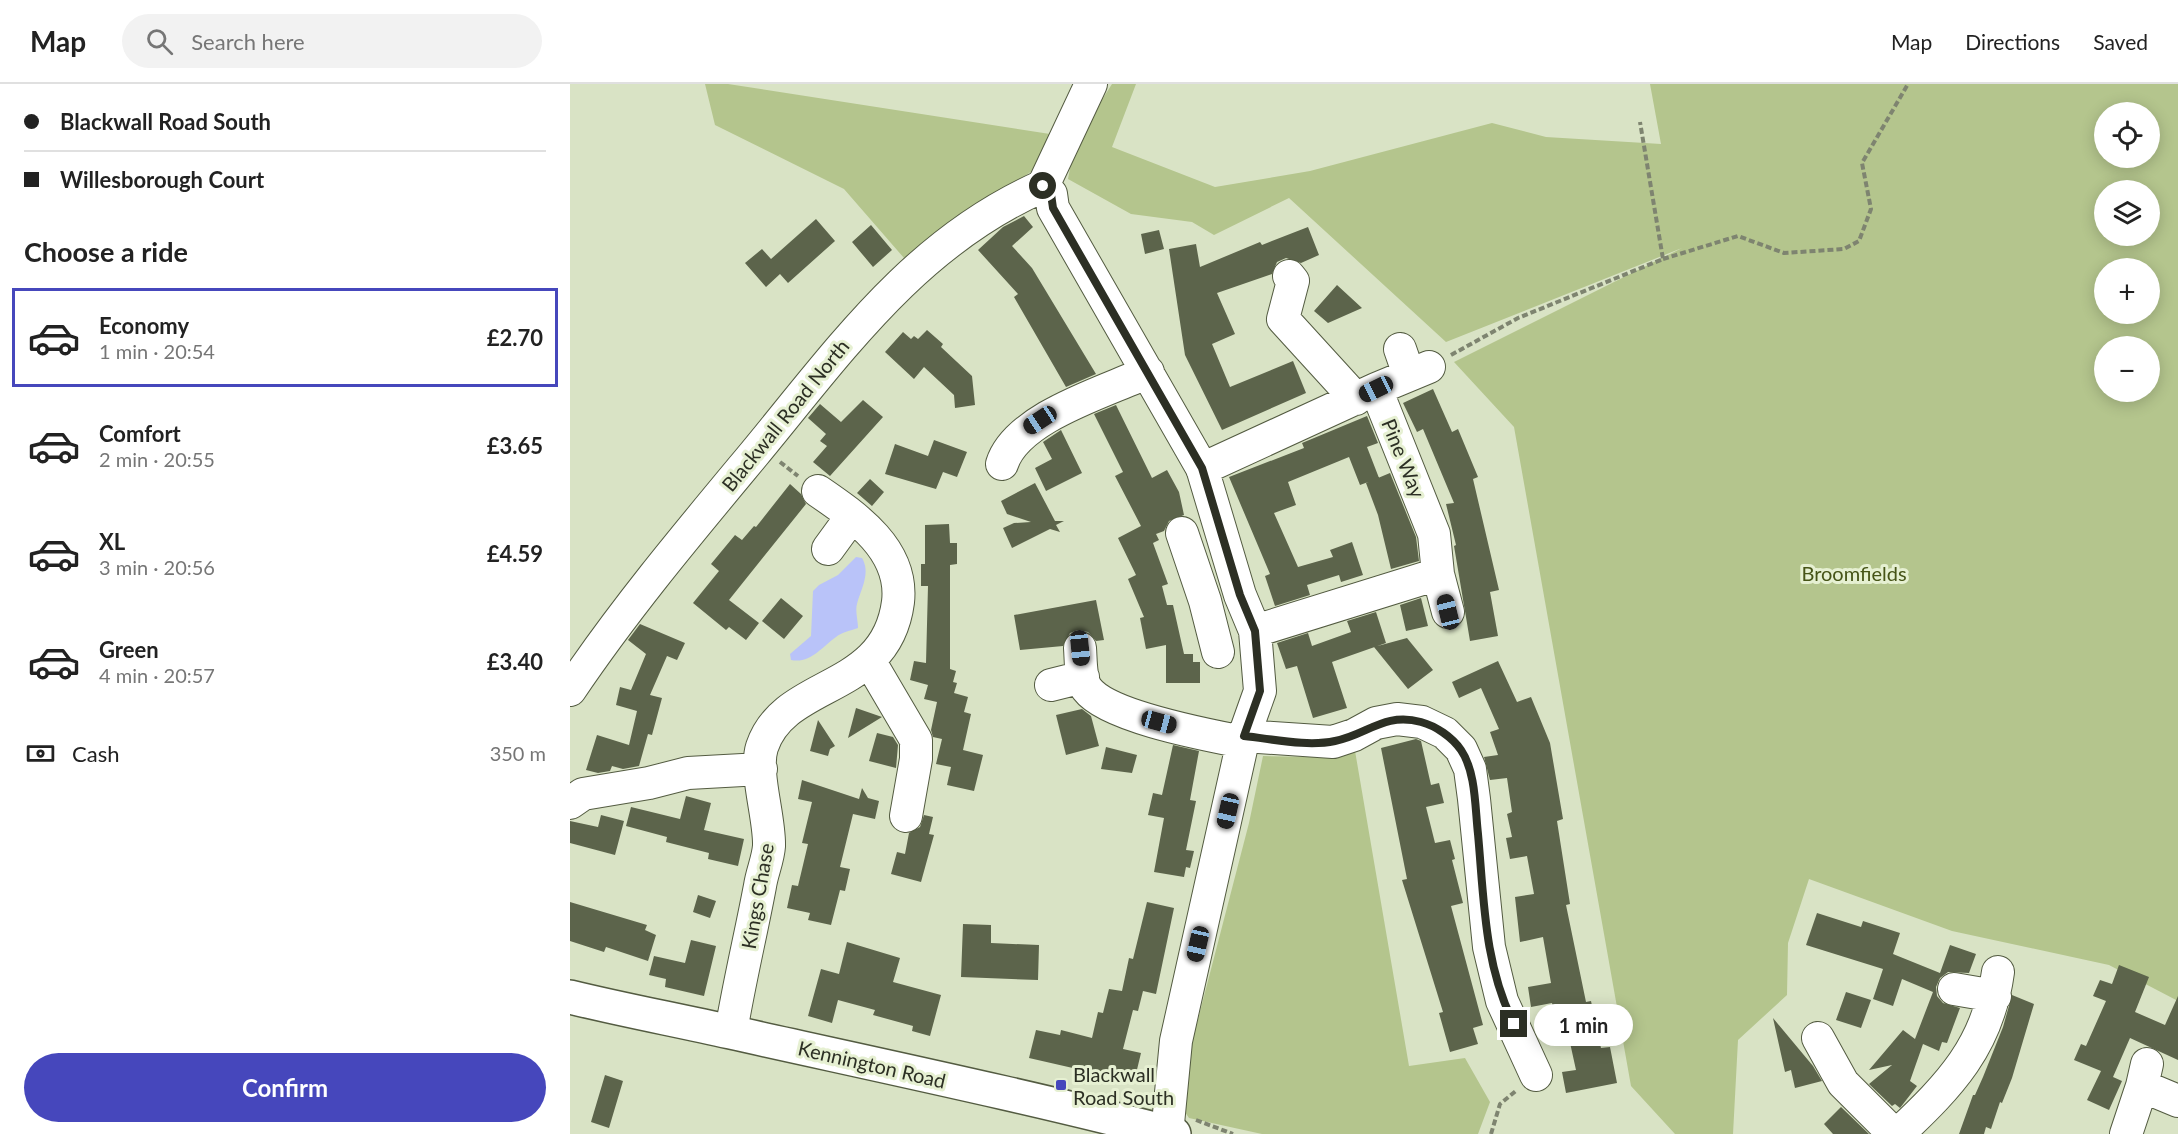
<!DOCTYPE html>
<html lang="en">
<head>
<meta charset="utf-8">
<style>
  :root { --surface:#fff; --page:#f2f2f2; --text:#222; --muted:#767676; --line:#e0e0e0; --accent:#4647bc }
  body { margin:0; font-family:Lato,sans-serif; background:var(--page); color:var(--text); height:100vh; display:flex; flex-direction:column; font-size:22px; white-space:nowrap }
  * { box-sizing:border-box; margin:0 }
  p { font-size:20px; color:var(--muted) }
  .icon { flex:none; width:33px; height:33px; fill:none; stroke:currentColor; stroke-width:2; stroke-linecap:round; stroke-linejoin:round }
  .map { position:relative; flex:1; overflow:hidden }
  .panel { display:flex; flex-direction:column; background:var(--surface); width:570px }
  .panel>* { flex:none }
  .hud { display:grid; align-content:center; height:132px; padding:0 24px; background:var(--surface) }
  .buttons { position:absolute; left:1524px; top:18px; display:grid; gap:12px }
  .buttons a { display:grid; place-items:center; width:66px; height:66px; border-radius:50%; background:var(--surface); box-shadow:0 3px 15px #0003; font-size:30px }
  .end { position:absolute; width:27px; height:27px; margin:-14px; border:8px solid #2c2f24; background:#fff; box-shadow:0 0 0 3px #fff }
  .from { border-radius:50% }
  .bubble { position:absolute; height:42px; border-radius:21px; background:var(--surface); box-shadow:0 3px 15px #0003; font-size:20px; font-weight:700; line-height:42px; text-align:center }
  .car { position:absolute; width:18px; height:36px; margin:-18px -9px; border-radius:8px; box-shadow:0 0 4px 2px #0007; background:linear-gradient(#222 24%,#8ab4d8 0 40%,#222 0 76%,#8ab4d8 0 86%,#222 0) }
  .hud b { display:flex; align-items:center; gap:21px; height:57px; font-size:22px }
  .hud b+b { border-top:2px solid var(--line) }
  .hud i { width:15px; height:15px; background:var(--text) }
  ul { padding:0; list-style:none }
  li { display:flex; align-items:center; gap:18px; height:99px; margin:0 12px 9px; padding:0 12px; border:3px solid transparent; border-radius:0px }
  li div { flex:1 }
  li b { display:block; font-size:22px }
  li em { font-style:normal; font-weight:700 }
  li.selected { border-color:var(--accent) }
  li>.icon { width:54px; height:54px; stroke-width:1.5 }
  h2 { padding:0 24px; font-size:27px; line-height:72px }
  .pay { display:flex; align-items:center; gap:15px; height:66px; padding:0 24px; font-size:22px }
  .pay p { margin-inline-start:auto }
  .cta { display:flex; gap:12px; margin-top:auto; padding:12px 24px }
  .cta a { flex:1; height:69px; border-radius:36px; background:var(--accent); color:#fff; font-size:24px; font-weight:700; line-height:69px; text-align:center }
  header { display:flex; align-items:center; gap:36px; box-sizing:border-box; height:84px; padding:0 30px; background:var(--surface); border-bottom:2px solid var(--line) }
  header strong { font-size:28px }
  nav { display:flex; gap:33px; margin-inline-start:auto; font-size:21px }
  .search { width:420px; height:54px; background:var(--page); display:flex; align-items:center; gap:15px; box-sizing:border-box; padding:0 21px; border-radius:33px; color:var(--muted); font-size:22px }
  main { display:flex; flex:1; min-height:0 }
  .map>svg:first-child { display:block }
</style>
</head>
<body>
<header>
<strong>Map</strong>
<div class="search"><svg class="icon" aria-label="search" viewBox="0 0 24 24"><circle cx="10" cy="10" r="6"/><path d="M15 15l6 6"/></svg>Search here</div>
<nav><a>Map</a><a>Directions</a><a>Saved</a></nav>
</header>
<main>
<section class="panel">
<div class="hud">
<b><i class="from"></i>Blackwall Road South</b>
<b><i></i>Willesborough Court</b>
</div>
<h2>Choose a ride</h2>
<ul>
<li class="selected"><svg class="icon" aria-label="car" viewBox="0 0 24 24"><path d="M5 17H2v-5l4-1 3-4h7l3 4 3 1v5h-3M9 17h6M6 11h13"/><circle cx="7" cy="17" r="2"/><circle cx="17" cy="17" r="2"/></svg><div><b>Economy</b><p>1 min · 20:54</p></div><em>£2.70</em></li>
<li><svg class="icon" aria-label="car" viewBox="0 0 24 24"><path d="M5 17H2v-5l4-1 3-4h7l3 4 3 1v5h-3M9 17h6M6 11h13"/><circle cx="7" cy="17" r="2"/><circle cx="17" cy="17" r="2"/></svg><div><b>Comfort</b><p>2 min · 20:55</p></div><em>£3.65</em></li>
<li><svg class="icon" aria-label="car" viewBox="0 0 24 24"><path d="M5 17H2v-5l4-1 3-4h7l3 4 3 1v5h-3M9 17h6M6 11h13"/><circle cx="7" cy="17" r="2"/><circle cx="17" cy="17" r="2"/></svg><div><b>XL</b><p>3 min · 20:56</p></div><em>£4.59</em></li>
<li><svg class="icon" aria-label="car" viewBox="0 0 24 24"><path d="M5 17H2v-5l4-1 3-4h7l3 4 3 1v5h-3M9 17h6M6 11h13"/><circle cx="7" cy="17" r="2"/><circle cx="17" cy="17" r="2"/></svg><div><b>Green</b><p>4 min · 20:57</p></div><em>£3.40</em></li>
</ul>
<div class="pay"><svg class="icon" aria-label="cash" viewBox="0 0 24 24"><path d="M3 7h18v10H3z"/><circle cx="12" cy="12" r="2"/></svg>Cash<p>350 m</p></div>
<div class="cta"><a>Confirm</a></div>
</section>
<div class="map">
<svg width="1608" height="1050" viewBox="0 0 1608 1050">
  <rect width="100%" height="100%" fill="#d9e3c5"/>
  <!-- green -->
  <path fill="#b4c58d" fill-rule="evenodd" d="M 135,0 L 158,0 L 480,50 L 462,87 L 334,174 L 274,105 L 145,41 Z
    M 542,0 L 566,0 L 542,63 L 645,103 L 740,87 L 922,39 L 976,53 L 1091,60 L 1080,0 L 1608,0 L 1608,917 L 1539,881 L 1382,847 L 1239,795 L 1218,859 L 1217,911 L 1168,956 L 1163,1050 L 1105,1050 L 1061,1002 L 944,343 L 884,278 L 1112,164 L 876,258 L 719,114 L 644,151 L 622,138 L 561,130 L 498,95 L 505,58 ZM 1534,28 L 1580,28 L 1580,74 L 1534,74 ZM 1534,106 L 1580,106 L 1580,152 L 1534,152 ZM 1534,184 L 1580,184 L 1580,230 L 1534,230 ZM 1534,262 L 1580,262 L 1580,308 L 1534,308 Z
    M 784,661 L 839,982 L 895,974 L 920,1018 L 908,1050 L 692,1050 L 619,1034 L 607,1016 L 679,739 L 693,672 L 744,673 Z"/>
  <!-- water -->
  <path fill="#b9c3f9" d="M 286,473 L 292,474 C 301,489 291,505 287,520 C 285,526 288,537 288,544 C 280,547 272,548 266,553 C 252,563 240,580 221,576 L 220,570 L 241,552 L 243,507 L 249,501 L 268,491 Z"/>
  <!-- building -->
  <path fill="#5c644b" d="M 454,132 L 463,143 L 442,162 L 462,184 L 526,290 L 496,303 L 444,213 L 448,210 L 408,166 L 433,143 Z
    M 246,135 L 265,157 L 218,199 L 210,190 L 196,203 L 175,179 L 192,165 L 201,175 Z
    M 301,141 L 322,166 L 303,183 L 282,158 Z
    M 738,143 L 749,171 L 731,179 L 716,174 L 707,178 L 702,190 L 647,209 L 665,250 L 642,260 L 660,303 L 723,277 L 736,309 L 652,346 L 615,271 L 599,165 L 626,160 L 630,183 L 690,158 L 692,161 Z
    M 589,146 L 594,165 L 575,170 L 571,150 Z
    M 767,201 L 792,224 L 758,239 L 744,227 Z
    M 357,246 L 373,260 L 371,263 L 402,292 L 405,321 L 385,324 L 384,311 L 354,283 L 344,295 L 315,268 L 333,248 L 341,255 L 344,252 L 348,255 Z
    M 863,305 L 882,348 L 888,345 L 908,393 L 903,395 L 929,506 L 920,508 L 928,552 L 900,557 L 884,462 L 886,461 L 876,420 L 884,419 L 853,345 L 847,348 L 833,319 Z
    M 293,316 L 313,333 L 260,392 L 243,378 L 257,362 L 250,357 L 256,350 L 238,334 L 250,320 L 271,338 Z
    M 546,321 L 582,394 L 597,386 L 609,408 L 614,431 L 599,437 L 594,447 L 586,450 L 589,456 L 583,459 L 598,500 L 592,502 L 597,521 L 603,521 L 614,570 L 623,570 L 623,578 L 630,578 L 630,599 L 596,599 L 596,561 L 576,565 L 570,534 L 574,533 L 558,495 L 566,491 L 548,454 L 571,442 L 545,392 L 553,388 L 524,330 Z
    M 797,332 L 808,359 L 797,363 L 809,394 L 790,401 L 779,373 L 718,398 L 726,421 L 704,429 L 728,483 L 763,473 L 760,466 L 782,458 L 793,491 L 771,498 L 769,491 L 737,501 L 740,511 L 705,522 L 695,492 L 700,490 L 659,393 L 734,364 L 732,359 Z
    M 491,346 L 512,389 L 476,407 L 465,384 L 482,375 L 473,358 Z
    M 364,356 L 397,368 L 387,393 L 373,388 L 366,405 L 315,390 L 325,360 L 358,372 Z
    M 820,389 L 846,453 L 849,477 L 821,485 L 808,431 L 796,399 Z
    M 300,395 L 314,408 L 302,422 L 287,409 Z
    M 465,399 L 485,437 L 494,437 L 486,441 L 490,448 L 480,445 L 442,464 L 433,444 L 444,439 L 461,438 L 437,430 L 431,417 Z
    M 220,400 L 231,410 L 236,420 L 159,516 L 189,539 L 176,556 L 159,543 L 156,546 L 123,519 L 149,487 L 141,480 L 165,451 L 172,456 L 184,442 L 186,443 Z
    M 379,440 L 380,459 L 387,459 L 387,480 L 380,481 L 380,585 L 386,587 L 383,598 L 387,599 L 384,609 L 398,613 L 394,628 L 401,630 L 393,666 L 413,671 L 404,707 L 377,701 L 381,683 L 366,680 L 372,655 L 363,653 L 361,646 L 367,618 L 354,615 L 358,601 L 340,596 L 344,577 L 356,579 L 358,502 L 351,502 L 351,480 L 355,480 L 355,441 Z
    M 211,514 L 233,532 L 214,555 L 192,537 Z
    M 851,514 L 858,542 L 836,547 L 830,521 Z
    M 526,516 L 534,556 L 526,557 L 518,548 L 508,546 L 500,549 L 493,562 L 450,566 L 444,531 Z
    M 806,528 L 816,559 L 762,578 L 777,624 L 743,634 L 727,582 L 716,585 L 707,559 L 738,549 L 742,562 L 781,548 L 777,537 Z
    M 70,540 L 115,559 L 107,576 L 97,572 L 80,611 L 92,614 L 82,651 L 78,650 L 69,682 L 53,685 L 42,682 L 40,687 L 28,689 L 16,686 L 27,651 L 59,661 L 67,627 L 46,621 L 50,603 L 61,606 L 76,570 L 58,556 Z
    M 837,554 L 863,586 L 838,605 L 804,563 Z
    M 928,577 L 947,618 L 961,613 L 980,659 L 993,735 L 987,737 L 1000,820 L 996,821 L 1016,918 L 1021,917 L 1031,964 L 1040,963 L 1047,999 L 996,1009 L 992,988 L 1006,986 L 997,945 L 988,947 L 982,919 L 961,923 L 958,903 L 981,899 L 973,853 L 950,858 L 945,813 L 964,810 L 957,772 L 940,775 L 936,754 L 942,753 L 937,730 L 942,728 L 937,694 L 920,696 L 914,673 L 928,671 L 920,648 L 929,645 L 911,604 L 889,614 L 882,598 Z
    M 286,624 L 312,633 L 278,654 Z
    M 512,625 L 521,632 L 529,662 L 496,671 L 486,631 Z
    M 248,636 L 265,662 L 260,665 L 258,672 L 240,667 Z
    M 307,649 L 323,653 L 328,661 L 326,684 L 299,677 Z
    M 846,655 L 851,657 L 861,701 L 869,699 L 874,719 L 856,723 L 865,759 L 880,756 L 885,775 L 882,776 L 893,819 L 881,822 L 913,941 L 903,944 L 908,960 L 880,968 L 869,929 L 873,928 L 832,796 L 837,795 L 811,664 Z
    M 603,661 L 629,667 L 620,716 L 626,717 L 616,766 L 624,767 L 620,784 L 616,783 L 614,793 L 584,788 L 594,734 L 578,731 L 583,709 L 592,711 Z
    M 536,663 L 567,671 L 562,689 L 531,685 Z
    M 232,696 L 289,715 L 292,704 L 298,714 L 309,717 L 305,735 L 283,730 L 270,783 L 280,785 L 275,807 L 270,806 L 261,841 L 238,836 L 240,829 L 217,824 L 222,801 L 228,802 L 238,760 L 232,759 L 242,718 L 228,715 Z
    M 116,712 L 141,719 L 134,746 L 174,755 L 168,782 L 138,775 L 139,769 L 96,758 L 97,753 L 56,742 L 61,723 L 110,735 Z
    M 31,731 L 54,737 L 45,771 L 0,759 L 0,737 L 28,743 Z
    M 354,731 L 363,733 L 359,750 L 364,751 L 351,798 L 321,790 L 327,768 L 335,770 L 339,749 L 350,743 Z
    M 128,811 L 146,817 L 140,834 L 123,828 Z
    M 0,818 L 77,841 L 75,846 L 86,851 L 78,877 L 36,863 L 34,868 L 0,857 Z
    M 577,818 L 604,824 L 586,910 L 573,907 L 568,927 L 563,926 L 553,965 L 571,969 L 564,998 L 459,974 L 466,946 L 490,951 L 491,946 L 522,954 L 528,928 L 533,929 L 539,905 L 552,907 L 559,874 L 563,875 Z
    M 1247,829 L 1291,843 L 1293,837 L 1330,849 L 1323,870 L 1370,889 L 1380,861 L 1406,870 L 1399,889 L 1378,888 L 1370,894 L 1366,903 L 1367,912 L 1373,919 L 1390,924 L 1377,959 L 1372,958 L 1369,967 L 1353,960 L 1340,997 L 1347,1002 L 1330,1024 L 1325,1020 L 1322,1022 L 1299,1000 L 1322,981 L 1299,986 L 1333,946 L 1345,955 L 1363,908 L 1332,895 L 1323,922 L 1303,915 L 1313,885 L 1236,861 Z
    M 393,840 L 421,841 L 421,859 L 469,861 L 468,896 L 391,893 Z
    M 121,856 L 146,862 L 134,912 L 95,903 L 96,895 L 79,891 L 84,872 L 115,879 Z
    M 277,858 L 330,874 L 323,898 L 371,911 L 360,952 L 342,947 L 343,942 L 303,931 L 305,926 L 268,916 L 262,939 L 238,932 L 251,885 L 269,890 Z
    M 1549,881 L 1579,893 L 1565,928 L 1595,941 L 1608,912 L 1608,976 L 1560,954 L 1543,993 L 1534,989 L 1552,997 L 1539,1026 L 1517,1016 L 1531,987 L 1504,976 L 1511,960 L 1516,962 L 1536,917 L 1523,912 L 1530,896 L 1542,900 Z
    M 1276,908 L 1301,916 L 1291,944 L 1266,936 Z
    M 1442,911 L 1464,920 L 1442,994 L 1432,1019 L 1430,1018 L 1421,1045 L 1416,1043 L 1414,1050 L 1389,1050 L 1403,1011 L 1405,1011 L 1413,993 L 1433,943 Z
    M 1203,934 L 1243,982 L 1252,997 L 1225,1004 L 1221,986 L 1215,988 Z
    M 35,991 L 53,997 L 39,1044 L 21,1038 Z
    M 1271,1023 L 1299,1050 L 1263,1050 L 1254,1040 Z"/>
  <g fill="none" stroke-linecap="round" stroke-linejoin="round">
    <!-- minor casing -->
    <g stroke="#535b41" stroke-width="34">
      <path id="minor" d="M 473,102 L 481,110 L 483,124 L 632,384 L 670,511 L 685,547 L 690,607 L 674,652 L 606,957 L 597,1050
        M 473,102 L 521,0
        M 719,192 L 723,197 L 713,235 L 786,315
        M 830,265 L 839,291
        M 806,305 L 859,283
        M 432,380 C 447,333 535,308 578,288
        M 632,385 L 806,305 L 864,450 L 868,490 L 878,528
        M 612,449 L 635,517 L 648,568
        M 258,465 L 282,432
        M 685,547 L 868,490
        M 510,564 C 511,576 510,595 517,605 C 538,633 638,651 673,658
        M 299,576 L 346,656 L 346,675 L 336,732
        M 481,601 L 513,593
        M 0,606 C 56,523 120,447 184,370 C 270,266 345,158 473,102
        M 674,652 L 763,658 L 784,651 L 806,639 L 827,635 L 852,638 L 875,649 L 891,665 L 900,685 L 904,715 L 919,863 L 932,917 L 966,991
        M 0,719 L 13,710 L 79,699 L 118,689 L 191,685
        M 1384,905 L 1425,912
        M 161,948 C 169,899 181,850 190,802 C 192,788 198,776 199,762 C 200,734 184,688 192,663 C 215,594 316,611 328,518 C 334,466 286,433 248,407
        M 1248,954 L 1273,999 L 1324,1050
        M 1572,1002 L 1608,1017
        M 1328,1050 C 1380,1001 1418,962 1428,888
        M 1556,1050 L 1572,1002 L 1577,980"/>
    </g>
    <!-- major casing -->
    <g stroke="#535b41" stroke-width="36">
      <path id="major" d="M 0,913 C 53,926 107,936 160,948 C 308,981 457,1012 604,1050"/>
    </g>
    <!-- path -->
    <path stroke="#7e8470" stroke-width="4" stroke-dasharray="6 3" stroke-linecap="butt" d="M 1093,175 L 1168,152 L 1214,169 L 1274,165 L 1289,157 L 1301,125 L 1292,79 L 1338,0
      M 881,271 L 948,234 L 1093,175 L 1070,38
      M 210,378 L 228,392
      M 626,1036 L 663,1050
      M 921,1050 L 930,1020 L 947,1006"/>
    <!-- minor -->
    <use href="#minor" stroke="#fff" stroke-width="32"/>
    <!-- major -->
    <use href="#major" stroke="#fff" stroke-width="33"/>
  </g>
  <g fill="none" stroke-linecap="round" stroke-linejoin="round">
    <!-- route -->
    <path stroke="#2c2f24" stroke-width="8" d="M 473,102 L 481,110 L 483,124 L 632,384 L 670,511 L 685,547 L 690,607 L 674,652 C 703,655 737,663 765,657 C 797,651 814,628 851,638 C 866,642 882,653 891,666 C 906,688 905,724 908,750 C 914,815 914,881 944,940"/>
  </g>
  <!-- markers -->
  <rect fill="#4647bc" stroke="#e6f0d2" stroke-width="2" x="485" y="995" width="12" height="12" rx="3"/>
  <g text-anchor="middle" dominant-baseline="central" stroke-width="6" stroke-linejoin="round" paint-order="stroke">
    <!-- street labels -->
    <g font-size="20" fill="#2c2f24" stroke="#e6f0d2">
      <text transform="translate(215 331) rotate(-51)">Blackwall Road North</text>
      <text transform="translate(834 374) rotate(68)">Pine Way</text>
      <text transform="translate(187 812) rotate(-80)">Kings Chase</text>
      <text transform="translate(302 980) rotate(13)">Kennington Road</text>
    </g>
    <!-- park labels -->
    <g font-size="20" fill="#465417" stroke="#e6f0d2">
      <text x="1284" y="489">Broomfields</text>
    </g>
    <!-- poi labels -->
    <g font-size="20" fill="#2c2f24" stroke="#e6f0d2" text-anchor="start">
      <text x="503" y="990">Blackwall<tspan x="503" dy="23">Road South</tspan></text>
    </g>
  </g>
</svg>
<div class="buttons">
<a><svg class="icon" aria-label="locate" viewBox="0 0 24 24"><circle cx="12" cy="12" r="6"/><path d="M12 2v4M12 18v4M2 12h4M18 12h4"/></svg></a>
<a><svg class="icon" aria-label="layers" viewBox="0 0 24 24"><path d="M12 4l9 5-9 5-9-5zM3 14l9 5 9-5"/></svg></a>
<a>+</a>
<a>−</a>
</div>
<i class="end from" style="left:473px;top:102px"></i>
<i class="end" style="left:944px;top:940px"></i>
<div class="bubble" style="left:964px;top:920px;width:99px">1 min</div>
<i class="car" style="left:806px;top:305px;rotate:244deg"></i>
<i class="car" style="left:470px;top:336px;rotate:237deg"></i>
<i class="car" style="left:878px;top:528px;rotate:346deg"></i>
<i class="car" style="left:510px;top:564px;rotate:174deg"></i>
<i class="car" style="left:589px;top:638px;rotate:105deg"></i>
<i class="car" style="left:658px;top:727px;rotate:193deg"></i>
<i class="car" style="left:628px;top:860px;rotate:193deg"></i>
</div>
</main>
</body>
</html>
